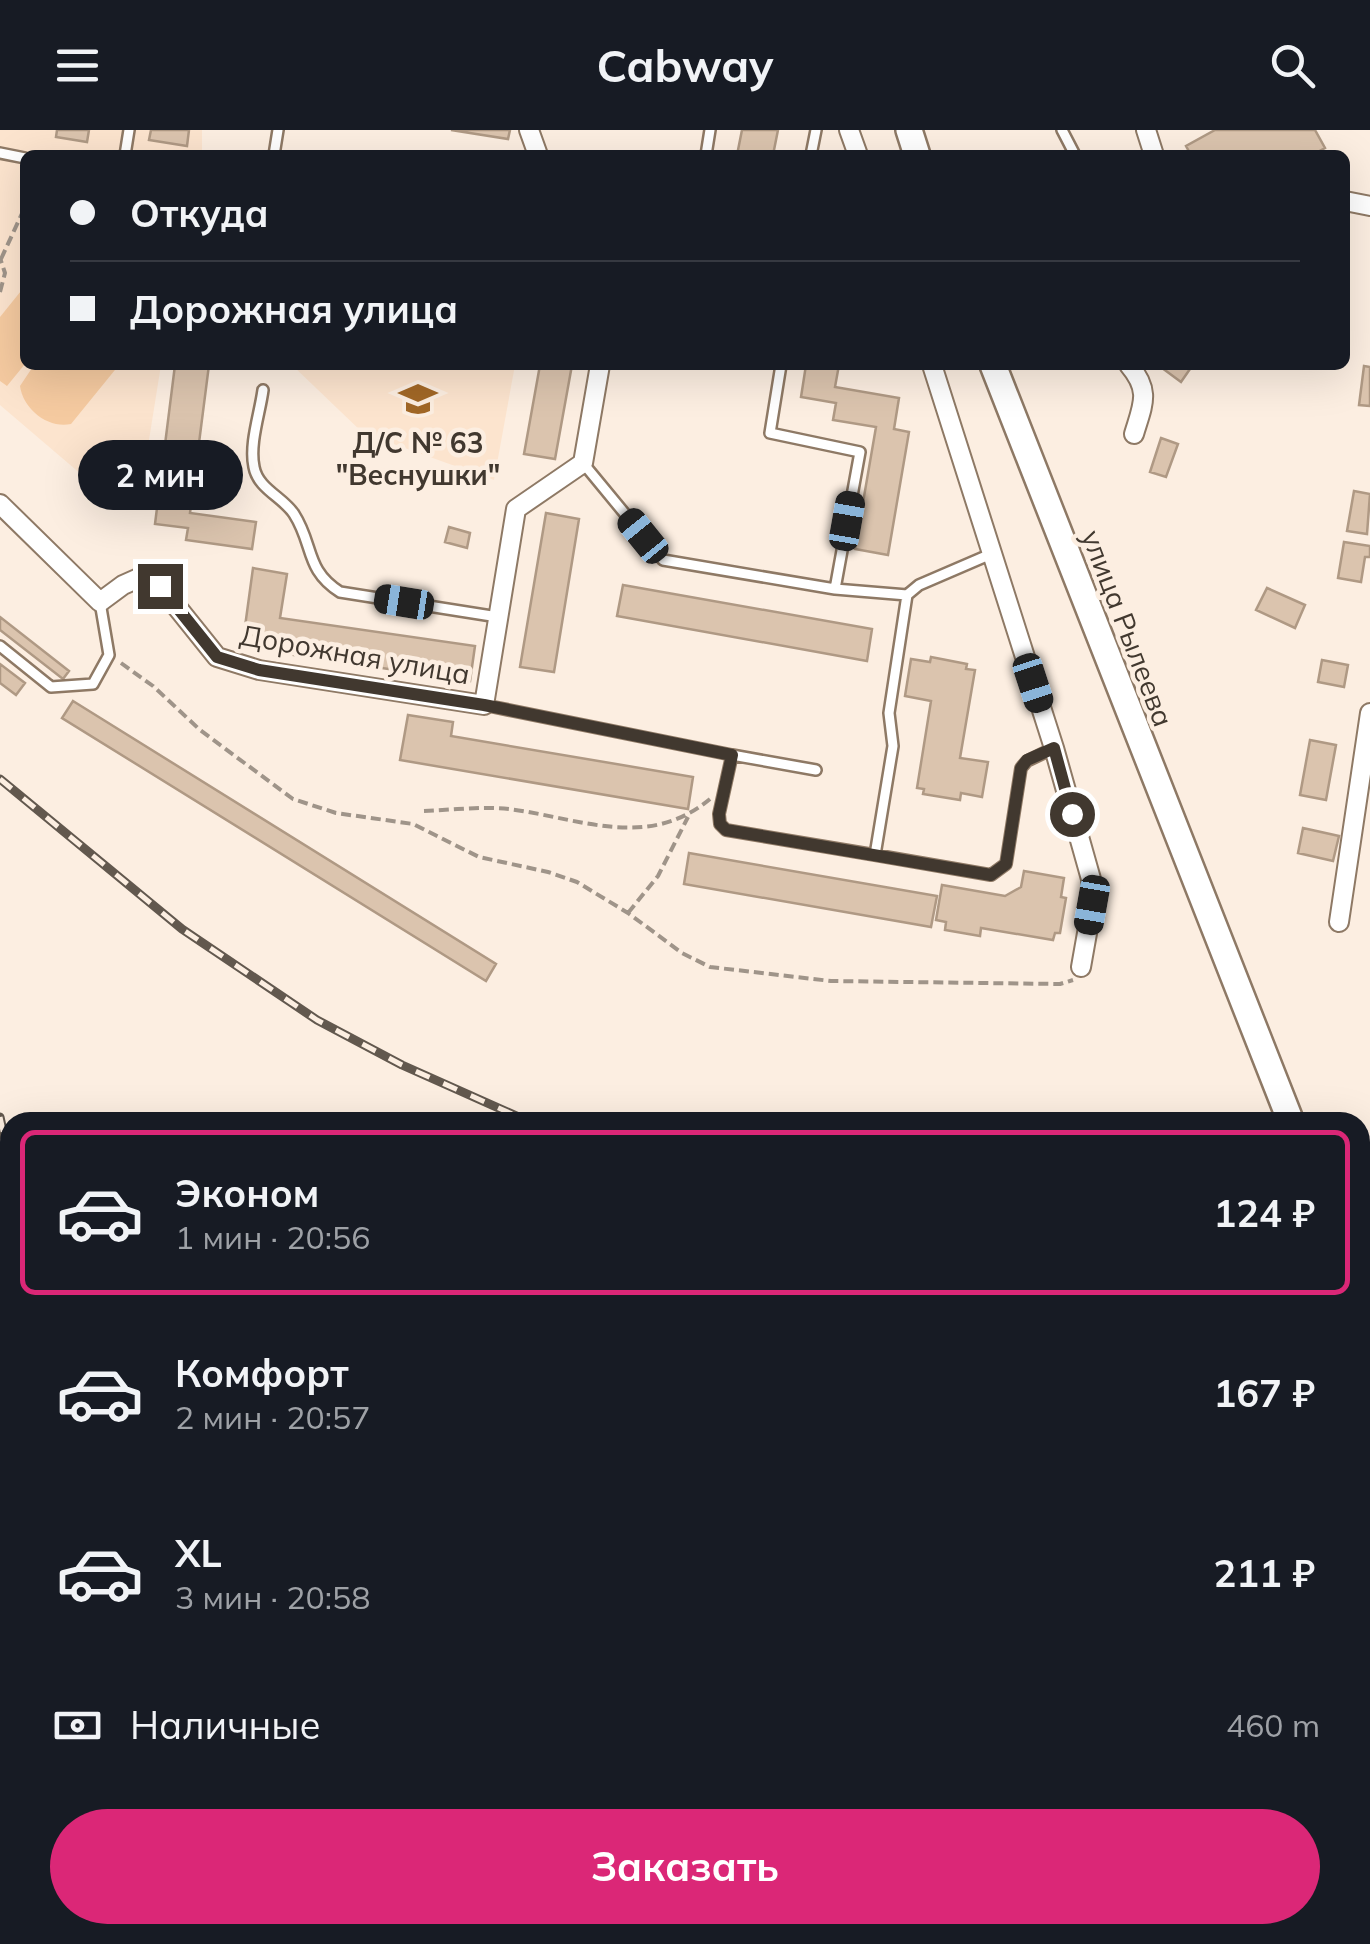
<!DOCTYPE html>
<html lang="ru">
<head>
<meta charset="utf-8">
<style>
  :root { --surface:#171b24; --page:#242831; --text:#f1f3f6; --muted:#9ea1a6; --line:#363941; --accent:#db2777 }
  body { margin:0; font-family:Mulish,sans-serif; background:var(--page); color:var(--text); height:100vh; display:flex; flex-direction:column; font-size:38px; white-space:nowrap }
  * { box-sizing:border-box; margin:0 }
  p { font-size:32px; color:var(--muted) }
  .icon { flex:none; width:55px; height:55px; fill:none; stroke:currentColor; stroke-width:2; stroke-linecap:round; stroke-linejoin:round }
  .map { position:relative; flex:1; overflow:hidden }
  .details { position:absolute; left:0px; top:982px; width:1370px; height:832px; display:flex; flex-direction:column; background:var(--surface); border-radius:30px 30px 0 0; box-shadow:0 10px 40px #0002 }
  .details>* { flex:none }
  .guide { position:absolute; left:20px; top:20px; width:1330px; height:220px; border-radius:15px; box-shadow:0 10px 40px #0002; display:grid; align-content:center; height:220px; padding:0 50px; background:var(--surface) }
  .end { position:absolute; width:45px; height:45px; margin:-22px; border:12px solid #41382f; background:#fff; box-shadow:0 0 0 5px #fff }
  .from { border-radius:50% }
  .bubble { position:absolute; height:70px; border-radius:35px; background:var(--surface); box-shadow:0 10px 40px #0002; font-size:32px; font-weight:700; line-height:70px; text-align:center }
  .car { position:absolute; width:30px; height:60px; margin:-30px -15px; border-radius:12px; box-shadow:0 0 8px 2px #0007; background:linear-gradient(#222 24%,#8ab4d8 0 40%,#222 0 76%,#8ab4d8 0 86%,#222 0) }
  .guide b { display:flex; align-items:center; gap:35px; height:95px; font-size:38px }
  .guide b+b { border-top:2px solid var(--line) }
  .guide i { width:25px; height:25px; background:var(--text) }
  ul { padding:18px 0 0; list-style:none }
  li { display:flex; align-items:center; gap:30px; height:165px; margin:0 20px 15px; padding:0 30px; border:5px solid transparent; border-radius:15px }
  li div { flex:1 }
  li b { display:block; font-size:38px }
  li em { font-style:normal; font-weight:700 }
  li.current { border-color:var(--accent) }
  li>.icon { width:90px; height:90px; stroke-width:1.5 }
  .pay { display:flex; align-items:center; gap:25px; height:110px; padding:0 50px; font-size:38px }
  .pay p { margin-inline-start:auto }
  .action { display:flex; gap:20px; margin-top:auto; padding:20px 50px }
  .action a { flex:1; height:115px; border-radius:60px; background:var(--accent); color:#fff; font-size:40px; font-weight:700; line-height:115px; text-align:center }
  header { display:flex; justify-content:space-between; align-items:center; height:130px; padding:0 50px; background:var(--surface); font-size:45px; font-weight:700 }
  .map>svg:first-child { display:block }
</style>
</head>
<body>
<header><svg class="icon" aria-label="menu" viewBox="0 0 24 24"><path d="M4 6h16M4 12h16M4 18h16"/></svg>Cabway<svg class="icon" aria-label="search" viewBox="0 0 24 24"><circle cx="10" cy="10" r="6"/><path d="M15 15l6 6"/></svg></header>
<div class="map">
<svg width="1370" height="1814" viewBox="0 0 1370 1814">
  <rect width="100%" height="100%" fill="#fceee1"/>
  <!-- built -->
  <path fill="#fce4ce" d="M 0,0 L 202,0 L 202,25 L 25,25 L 25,235 L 161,235 L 140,366 L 89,351 L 0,275 Z
    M 292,235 L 515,235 L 494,350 L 363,303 Z"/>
  <!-- green -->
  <path fill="#f5caa0" d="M 25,156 L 25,234 L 7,256 L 0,251 L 0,187 Z
    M 34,235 L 119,235 L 71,294 C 48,299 23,279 20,256 Z
    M 530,1805 L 1295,1805 L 1311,1814 L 512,1814 Z"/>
  <!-- building -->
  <path fill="#dbc4ae" stroke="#af9984" stroke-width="2.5" d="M 57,0 L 89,0 L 87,12 L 56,7 Z
    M 151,0 L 189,0 L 187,16 L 149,10 Z
    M 451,0 L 510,0 L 508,9 Z
    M 742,0 L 778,0 L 773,25 L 737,25 Z
    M 1215,0 L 1315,0 L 1325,18 L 1312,25 L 1191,25 L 1186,16 Z
    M 175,235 L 209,235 L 190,383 L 256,392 L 252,419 L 186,410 L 188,398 L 155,394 Z
    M 540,235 L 572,235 L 555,329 L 524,324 Z
    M 806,235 L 839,235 L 835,257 L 899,268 L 894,299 L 909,302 L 888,425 L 855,419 L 876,297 L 833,290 L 836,273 L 801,267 Z
    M 1158,235 L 1185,235 L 1190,239 L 1181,252 Z
    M 1364,236 L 1370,237 L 1370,276 L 1359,275 Z
    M 1161,308 L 1178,314 L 1166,347 L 1150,342 Z
    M 1354,361 L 1370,364 L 1367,404 L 1347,401 Z
    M 546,383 L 579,389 L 554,542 L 520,537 Z
    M 449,397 L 470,403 L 467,418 L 445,412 Z
    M 1344,412 L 1370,416 L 1370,427 L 1365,427 L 1361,452 L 1338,448 Z
    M 253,438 L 287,444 L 280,488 L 475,516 L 470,551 L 280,523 L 282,509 L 244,504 Z
    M 623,455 L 872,499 L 867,531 L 617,486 Z
    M 1267,458 L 1305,475 L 1295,498 L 1256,480 Z
    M 0,487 L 69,541 L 63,549 L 0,500 Z
    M 931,527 L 967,534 L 966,539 L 975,540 L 960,628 L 988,632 L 982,667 L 961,663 L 960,670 L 923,664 L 924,659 L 917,658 L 931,571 L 905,566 L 911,529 L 930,532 Z
    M 1322,530 L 1348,535 L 1344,557 L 1318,552 Z
    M 0,534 L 25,553 L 16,565 L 0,553 Z
    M 73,571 L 496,834 L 486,851 L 62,588 Z
    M 408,585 L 453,592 L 451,606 L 693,647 L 688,679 L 400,630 Z
    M 1310,610 L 1336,615 L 1326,670 L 1300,665 Z
    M 1303,698 L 1339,706 L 1333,731 L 1298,723 Z
    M 689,723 L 937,766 L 931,797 L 684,754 Z
    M 1024,741 L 1064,748 L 1061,767 L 1066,768 L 1060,803 L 1055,803 L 1053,810 L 981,798 L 980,806 L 945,800 L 946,792 L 936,790 L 942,755 L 1005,766 L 1021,757 Z"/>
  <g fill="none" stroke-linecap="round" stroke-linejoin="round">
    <!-- lane casing -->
    <g stroke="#8e7965" stroke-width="14">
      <path id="lane" d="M 1062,0 L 1075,25
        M 0,23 L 25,28
        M 125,25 L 129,0
        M 274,25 L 278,0
        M 706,25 L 710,0
        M 811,25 L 816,0
        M 781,235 L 770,303 L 860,322 L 835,459
        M 263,260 C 260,283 249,314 254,337 C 258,359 283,367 294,384 C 314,415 305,440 340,462 L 498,487
        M 583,333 L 663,430 L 835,459 L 907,465
        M 991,424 L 919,455 L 907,465 L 889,583 L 893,616 L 875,725 L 991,745 L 1006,734 L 1021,638 L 1027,631 L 1054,618
        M 0,516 L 51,557 L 93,554 L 109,525 L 100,472
        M 484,575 L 732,625 L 719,684 L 720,694 L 726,700 L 875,725
        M 732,625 L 816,640"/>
    </g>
    <!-- street casing -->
    <g stroke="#8e7965" stroke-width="22">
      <path id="street" d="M 529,0 L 538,25
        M 849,0 L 858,25
        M 1146,0 L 1154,25
        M 1345,71 L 1370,76
        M 932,235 L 1054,618 L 1091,749 L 1092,775 L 1081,837
        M 1129,235 C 1151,261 1143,274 1134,304
        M 0,374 L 100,472 L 123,455 L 141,447 L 160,456 L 217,527 L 259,540 L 484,575 L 516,379 L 583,333 L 600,235
        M 1339,792 L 1370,583
        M 1360,1254 L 1370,1253
        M 620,1805 L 624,1814
        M 1255,1805 L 1272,1814
        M 490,1814 L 507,1805
        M 917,1814 L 935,1805"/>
    </g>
    <!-- secondary casing -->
    <g stroke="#8e7965" stroke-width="28">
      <path id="secondary" d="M 1360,1275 L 1370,1271
        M 1360,1696 L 1370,1692
        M 1360,1725 L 1370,1727"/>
    </g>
    <!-- primary casing -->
    <g stroke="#8e7965" stroke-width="30">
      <path id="primary" d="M 909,0 L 917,25
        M 993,235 L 1291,992
        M 1360,1166 L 1370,1191"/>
    </g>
    <!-- path -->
    <path stroke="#9f9489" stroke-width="4" stroke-dasharray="10 5" stroke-linecap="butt" d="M 1,129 L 25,77
      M 0,162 L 5,143 L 0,128
      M 121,533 L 153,556 L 200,600 L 293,669 L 336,683 L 413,694 L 479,727 L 548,742 L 577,752 L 628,783 L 682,823 L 710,837 L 831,851 L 1060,854 L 1073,850
      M 424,681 C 452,680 482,676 509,679 C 580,688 647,721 710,669
      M 628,783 L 658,746 L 688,687
      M 0,1159 L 0,1282"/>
    <!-- lane -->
    <use href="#lane" stroke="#fff" stroke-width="9"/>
    <!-- street -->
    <use href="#street" stroke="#fff" stroke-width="18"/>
    <!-- secondary -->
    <use href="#secondary" stroke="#fff" stroke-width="22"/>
    <!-- primary -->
    <use href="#primary" stroke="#fff" stroke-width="25"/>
    <!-- rail casing -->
    <g stroke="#62584e" stroke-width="9">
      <path id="rail" d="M 0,649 L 182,799 L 317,890 L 402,935 L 530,992
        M 0,987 L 10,1033
        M 1360,1041 L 1370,1038
        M 1360,1071 L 1370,1067
        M 1360,1096 L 1370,1092
        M 0,1451 L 10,1398
        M 0,1795 L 10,1787"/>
    </g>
    <!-- rail -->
    <use href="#rail" stroke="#fceee1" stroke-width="5" stroke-dasharray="15" stroke-linecap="butt"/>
  </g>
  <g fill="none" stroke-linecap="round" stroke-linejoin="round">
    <!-- route -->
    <path stroke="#41382f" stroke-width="12" d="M 160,456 L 217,527 L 259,540 L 484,575 L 732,625 L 719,684 L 720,694 L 726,700 L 991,745 L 1006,734 L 1021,638 L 1027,630 L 1054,618 L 1072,684"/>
  </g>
  <!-- icons -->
  <defs>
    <g id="school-bare" transform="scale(3)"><path d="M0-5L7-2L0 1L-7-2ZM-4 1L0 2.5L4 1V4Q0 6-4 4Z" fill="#a16726" stroke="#fceee1" stroke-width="2.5" paint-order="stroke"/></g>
  </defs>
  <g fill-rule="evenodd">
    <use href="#school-bare" x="418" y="269"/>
  </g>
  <g text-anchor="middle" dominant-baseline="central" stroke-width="9" stroke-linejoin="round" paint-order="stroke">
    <!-- poi labels -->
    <g font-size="28" font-weight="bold" fill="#41382f" stroke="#fceee1">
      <text x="418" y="312">Д/С № 63<tspan x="418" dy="32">"Веснушки"</tspan></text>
    </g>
    <!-- street labels -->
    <g font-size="28" fill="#41382f" stroke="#fceee1">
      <text transform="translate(1128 498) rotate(69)">улица Рылеева</text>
      <text transform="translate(355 524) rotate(10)">Дорожная улица</text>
    </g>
  </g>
</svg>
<i class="end from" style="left:1072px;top:684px"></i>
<i class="end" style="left:160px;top:456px"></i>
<div class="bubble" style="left:78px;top:310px;width:165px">2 мин</div>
<i class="car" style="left:847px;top:391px;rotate:10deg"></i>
<i class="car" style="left:643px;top:406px;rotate:321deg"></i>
<i class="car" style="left:404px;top:472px;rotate:279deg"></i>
<i class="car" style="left:1033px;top:553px;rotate:162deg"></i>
<i class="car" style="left:1092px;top:775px;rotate:190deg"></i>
<div class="guide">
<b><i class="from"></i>Откуда</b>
<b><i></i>Дорожная улица</b>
</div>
<section class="details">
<ul>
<li class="current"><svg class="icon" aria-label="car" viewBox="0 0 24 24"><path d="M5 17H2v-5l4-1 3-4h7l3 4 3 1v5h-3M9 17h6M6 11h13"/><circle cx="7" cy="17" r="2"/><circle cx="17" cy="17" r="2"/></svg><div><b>Эконом</b><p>1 мин · 20:56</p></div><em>124 ₽</em></li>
<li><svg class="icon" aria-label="car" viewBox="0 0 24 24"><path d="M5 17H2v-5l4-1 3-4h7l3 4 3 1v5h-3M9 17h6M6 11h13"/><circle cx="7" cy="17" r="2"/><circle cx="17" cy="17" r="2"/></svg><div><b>Комфорт</b><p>2 мин · 20:57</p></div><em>167 ₽</em></li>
<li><svg class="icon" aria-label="car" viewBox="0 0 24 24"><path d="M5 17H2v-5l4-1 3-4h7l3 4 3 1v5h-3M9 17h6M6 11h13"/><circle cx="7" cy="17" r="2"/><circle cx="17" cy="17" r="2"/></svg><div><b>XL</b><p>3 мин · 20:58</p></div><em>211 ₽</em></li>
</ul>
<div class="pay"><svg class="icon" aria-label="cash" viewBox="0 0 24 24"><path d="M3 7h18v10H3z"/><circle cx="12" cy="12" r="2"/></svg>Наличные<p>460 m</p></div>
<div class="action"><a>Заказать</a></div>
</section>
</div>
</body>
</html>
